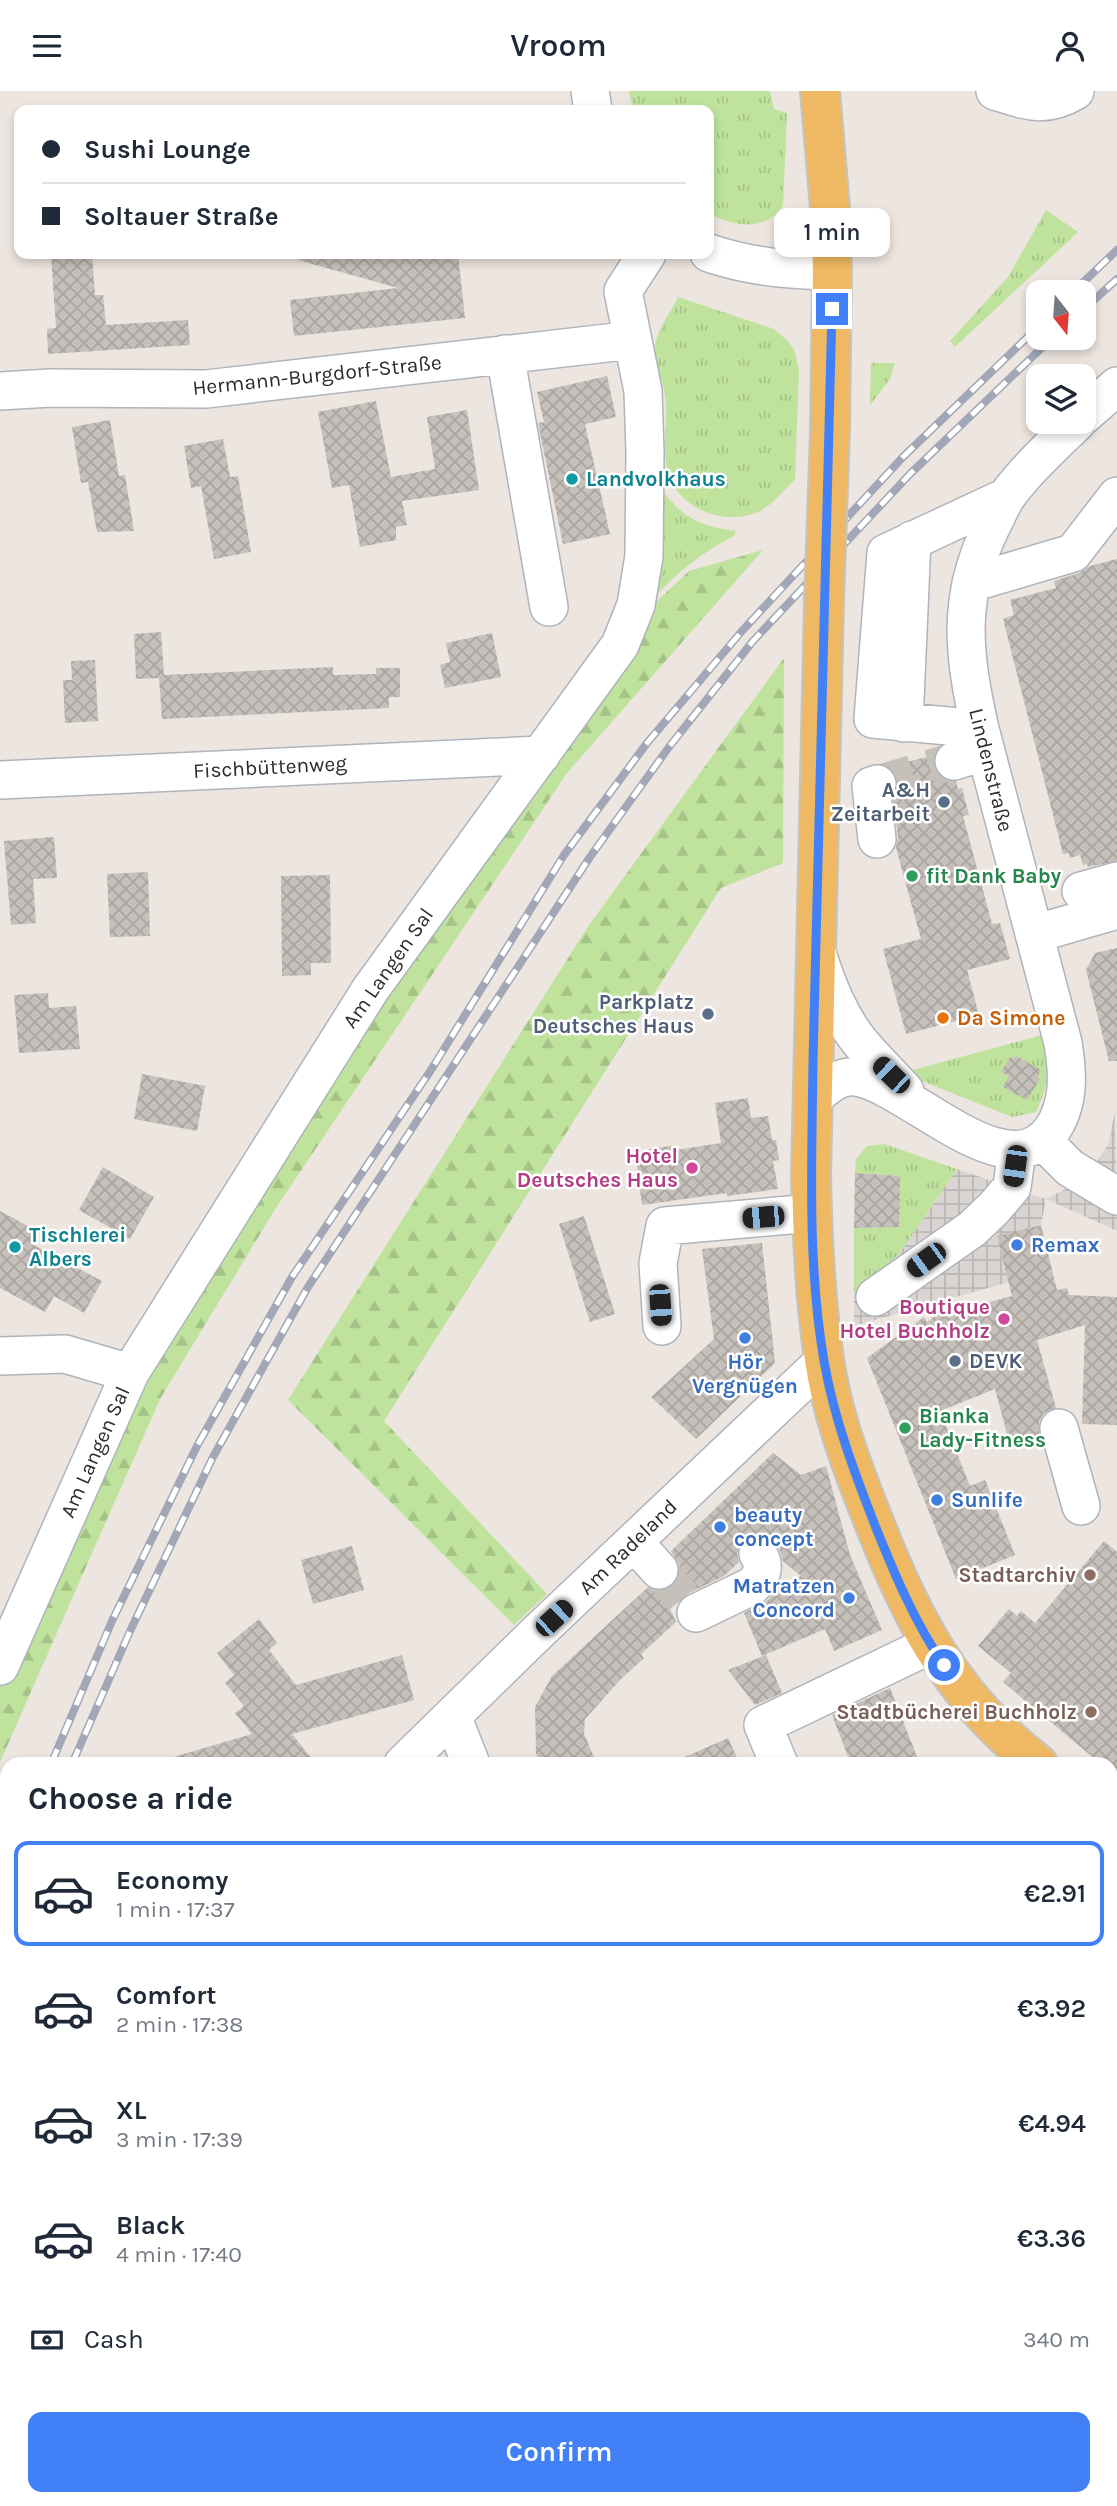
<!DOCTYPE html>
<html lang="en">
<head>
<meta charset="utf-8">
<style>
  :root { --surface:#fff; --page:#f2f2f3; --text:#1f2937; --muted:#747a83; --line:#e0e1e3; --accent:#4280f8 }
  body { margin:0; font-family:Karla,sans-serif; background:var(--page); color:var(--text); height:100vh; display:flex; flex-direction:column; font-size:26px; white-space:nowrap }
  * { box-sizing:border-box; margin:0 }
  p { font-size:23px; color:var(--muted) }
  .icon { flex:none; width:38px; height:38px; fill:none; stroke:currentColor; stroke-width:2; stroke-linecap:round; stroke-linejoin:round }
  .map { position:relative; flex:1; overflow:hidden }
  .side { position:absolute; left:0px; top:1666px; width:1118px; height:749px; display:flex; flex-direction:column; background:var(--surface); border-radius:21px 21px 0 0; box-shadow:0 4px 10px #0003 }
  .side>* { flex:none }
  .guide { position:absolute; left:14px; top:14px; width:700px; height:154px; border-radius:14px; box-shadow:0 4px 10px #0003; display:grid; align-content:center; height:154px; padding:0 28px; background:var(--surface) }
  .needle { width:46px; rotate:163deg }
  .buttons { position:absolute; left:1026px; top:189px; display:grid; gap:14px }
  .buttons a { display:grid; place-items:center; width:70px; height:70px; border-radius:14px; background:var(--surface); box-shadow:0 4px 10px #0003; font-size:35px }
  .end { position:absolute; width:32px; height:32px; margin:-16px; border:9px solid #4280f8; background:#fff; box-shadow:0 0 0 4px #fff }
  .from { border-radius:50% }
  .bubble { position:absolute; height:49px; border-radius:14px; background:var(--surface); box-shadow:0 4px 10px #0003; font-size:23px; font-weight:600; line-height:49px; text-align:center }
  .car { position:absolute; width:21px; height:42px; margin:-21px -10px; border-radius:9px; box-shadow:0 0 5px 2px #0007; background:linear-gradient(#222 24%,#8ab4d8 0 40%,#222 0 76%,#8ab4d8 0 86%,#222 0) }
  .guide b { display:flex; align-items:center; gap:24px; height:66px; font-size:26px }
  .guide b+b { border-top:2px solid var(--line) }
  .guide i { width:18px; height:18px; background:var(--text) }
  ul { padding:0; list-style:none }
  li { display:flex; align-items:center; gap:21px; height:105px; margin:0 14px 10px; padding:0 14px; border:4px solid transparent; border-radius:14px }
  li div { flex:1 }
  li b { display:block; font-size:26px }
  li em { font-style:normal; font-weight:600 }
  li.current { border-color:var(--accent) }
  li>.icon { width:63px; height:63px; stroke-width:1.5 }
  h2 { padding:0 28px; font-size:32px; line-height:84px }
  .pay { display:flex; align-items:center; gap:18px; height:77px; padding:0 28px; font-size:26px }
  .pay p { margin-inline-start:auto }
  .button { display:flex; gap:14px; margin-top:auto; padding:14px 28px }
  .button a { flex:1; height:80px; border-radius:14px; background:var(--accent); color:#fff; font-size:28px; font-weight:600; line-height:80px; text-align:center }
  header { display:flex; justify-content:space-between; align-items:center; height:91px; padding:0 28px; background:var(--surface); font-size:32px; font-weight:600 }
  .map>svg:first-child { display:block }
</style>
</head>
<body>
<header><svg class="icon" aria-label="menu" viewBox="0 0 24 24"><path d="M4 6h16M4 12h16M4 18h16"/></svg>Vroom<svg class="icon" aria-label="person" viewBox="0 0 24 24"><circle cx="12" cy="8" r="4"/><path d="M4 21q1-7 8-7t8 7"/></svg></header>
<div class="map">
<svg width="1117" height="2415" viewBox="0 0 1117 2415">
  <defs>
    <pattern id="grass-tufts" width="24" height="20" patternUnits="userSpaceOnUse" patternTransform="scale(1.75)"><rect width="24" height="20" fill="#bfe39c"/><path d="M3 7l-1-3M5 7V3M7 7l1-3M15 17l-1-3M17 17v-4M19 17l1-3" fill="none" stroke="#a4c387"/></pattern>
    <pattern id="forest-firs" width="22" height="20" patternUnits="userSpaceOnUse" patternTransform="scale(1.75)"><rect width="22" height="20" fill="#bfe39c"/><path d="M5 1l3.5 6h-7zM16 11l3.5 6h-7z" fill="#a4c387"/></pattern>
    <pattern id="plaza-grid" width="8" height="8" patternUnits="userSpaceOnUse" patternTransform="scale(1.75)"><rect width="8" height="8" fill="#dad5d2"/><path d="M0 4h8M4 0v8" fill="none" stroke="#bbb7b4"/></pattern>
    <pattern id="building-cross-hatch" width="8" height="8" patternUnits="userSpaceOnUse" patternTransform="scale(1.75)"><rect width="8" height="8" fill="#c6c0ba"/><path d="M0 0l8 8M0 8l8-8" fill="none" stroke="#aaa5a0"/></pattern>
  </defs>
  <rect width="100%" height="100%" fill="#ede5df"/>
  <!-- grass -->
  <path fill="url(#grass-tufts)" d="M 629,0 L 770,0 L 774,18 L 787,22 L 783,114 C 767,141 732,136 709,122 L 709,19 L 633,19 Z
    M 1046,119 L 1078,141 L 955,256 L 950,250 L 1008,186 Z
    M 678,206 L 774,238 L 789,251 L 795,261 L 799,280 L 795,388 C 783,400 772,416 755,422 C 723,435 677,416 668,382 C 662,358 667,336 666,312 C 665,295 656,276 655,260 C 654,243 671,221 678,206 Z
    M 871,272 L 895,272 L 890,288 L 870,314 Z
    M 658,393 C 680,425 697,435 736,440 L 734,445 C 702,461 675,483 652,509 Z
    M 1046,943 C 1052,974 1049,993 1036,1021 L 1012,1026 L 902,982 Z
    M 884,1053 L 957,1078 L 900,1162 L 854,1202 L 854,1137 L 899,1136 L 899,1085 L 855,1082 L 856,1068 L 867,1055 Z"/>
  <!-- forest -->
  <path fill="url(#forest-firs)" d="M 763,459 L 567,682 L 274,1120 L 160,1308 L 0,1671 L 0,1575 L 130,1282 L 652,515 L 689,480 Z
    M 784,567 L 783,772 L 721,797 L 384,1330 L 547,1503 L 514,1534 L 288,1309 L 589,834 Z
    M 7,1948 L 7,2186 L 0,2189 L 0,1965 Z"/>
  <!-- plaza -->
  <path fill="url(#plaza-grid)" d="M 1115,1018 L 1117,1140 L 1046,1108 L 1041,1134 L 997,1146 L 1005,1177 L 1049,1166 L 1044,1181 L 854,1235 L 854,1202 L 900,1162 L 957,1078 L 1046,1108 L 1087,1087 L 1109,1052 Z"/>
  <!-- building -->
  <path fill="url(#building-cross-hatch)" d="M 51,163 L 92,163 L 95,204 L 103,204 L 106,234 L 188,229 L 190,254 L 48,263 L 47,238 L 56,237 Z
    M 299,163 L 458,163 L 465,227 L 294,245 L 290,209 L 398,197 L 298,169 Z
    M 607,285 L 616,326 L 585,333 L 610,443 L 563,453 L 538,332 L 544,331 L 537,301 Z
    M 376,310 L 391,386 L 435,378 L 427,326 L 467,319 L 479,399 L 402,410 L 407,434 L 396,436 L 396,449 L 360,456 L 349,394 L 332,397 L 318,321 Z
    M 110,329 L 119,385 L 125,384 L 134,440 L 97,441 L 88,391 L 81,392 L 72,336 Z
    M 223,348 L 230,386 L 238,385 L 251,461 L 214,468 L 201,395 L 191,397 L 184,355 Z
    M 1117,468 L 1117,770 L 1088,776 L 1087,773 L 1083,774 L 1080,764 L 1070,767 L 1069,762 L 1063,763 L 1003,528 L 1014,524 L 1010,509 L 1056,497 L 1054,490 L 1079,482 L 1090,475 Z
    M 161,541 L 164,584 L 333,576 L 333,584 L 376,583 L 376,577 L 400,577 L 400,606 L 389,606 L 389,617 L 162,628 L 159,587 L 136,588 L 134,543 Z
    M 492,542 L 501,586 L 445,597 L 440,574 L 450,571 L 446,552 Z
    M 95,569 L 98,630 L 65,632 L 63,589 L 72,589 L 71,570 Z
    M 934,664 L 934,676 L 939,685 L 949,690 L 956,690 L 958,698 L 962,697 L 969,724 L 963,725 L 992,833 L 1000,832 L 1010,868 L 967,879 L 979,924 L 906,943 L 883,858 L 921,848 L 896,757 L 898,746 L 893,706 L 898,697 L 897,687 L 888,676 Z
    M 54,746 L 57,787 L 33,788 L 36,832 L 11,834 L 4,750 Z
    M 148,781 L 150,845 L 110,846 L 107,783 Z
    M 330,784 L 331,872 L 311,872 L 311,884 L 282,885 L 281,785 Z
    M 1117,857 L 1117,970 L 1109,970 L 1086,879 L 1095,862 Z
    M 48,902 L 49,917 L 76,915 L 80,958 L 19,962 L 14,904 Z
    M 1010,966 L 1018,966 L 1041,979 L 1037,986 L 1040,988 L 1027,1009 L 1003,996 L 1009,985 L 1001,981 Z
    M 142,983 L 205,995 L 197,1040 L 134,1028 Z
    M 748,1007 L 751,1027 L 768,1025 L 772,1049 L 776,1049 L 779,1069 L 773,1070 L 778,1098 L 727,1105 L 727,1102 L 642,1114 L 635,1061 L 675,1054 L 676,1059 L 721,1052 L 715,1012 Z
    M 103,1076 L 154,1106 L 130,1148 L 79,1119 Z
    M 855,1082 L 900,1085 L 899,1136 L 854,1137 Z
    M 0,1120 L 39,1141 L 32,1153 L 102,1190 L 84,1222 L 54,1205 L 45,1221 L 0,1197 Z
    M 584,1125 L 615,1223 L 590,1231 L 559,1133 Z
    M 1041,1134 L 1057,1199 L 1067,1197 L 1069,1204 L 1117,1206 L 1117,1334 L 1082,1333 L 1085,1234 L 1037,1249 L 1056,1317 L 1044,1322 L 1039,1331 L 1040,1346 L 1010,1354 L 995,1298 L 940,1320 L 970,1395 L 985,1389 L 1015,1464 L 956,1488 L 867,1267 L 924,1226 L 927,1231 L 957,1209 L 964,1218 L 1012,1205 L 997,1145 Z
    M 762,1152 L 775,1272 L 696,1348 L 651,1306 L 714,1248 L 702,1158 Z
    M 773,1362 L 801,1384 L 826,1375 L 850,1464 L 882,1539 L 834,1560 L 825,1538 L 762,1565 L 744,1522 L 767,1510 L 779,1495 L 801,1485 L 783,1470 L 779,1457 L 769,1445 L 759,1442 L 749,1444 L 740,1453 L 737,1462 L 739,1471 L 724,1485 L 687,1503 L 678,1512 L 676,1510 L 668,1514 L 676,1531 L 641,1563 L 644,1567 L 621,1588 L 585,1628 L 584,1643 L 597,1673 L 540,1673 L 536,1662 L 535,1616 L 552,1585 L 648,1496 L 663,1500 L 673,1494 L 679,1486 L 680,1475 L 671,1460 Z
    M 1104,1450 L 1117,1461 L 1117,1686 L 1111,1681 L 1111,1673 L 1101,1673 L 1003,1591 L 1011,1582 L 978,1555 L 1009,1518 L 1017,1525 L 1021,1520 L 1035,1532 Z
    M 352,1455 L 364,1499 L 313,1513 L 301,1469 Z
    M 259,1528 L 277,1552 L 269,1559 L 296,1594 L 402,1564 L 414,1609 L 292,1643 L 316,1673 L 171,1673 L 170,1667 L 252,1643 L 235,1622 L 244,1615 L 225,1592 L 234,1584 L 217,1562 Z
    M 766,1564 L 782,1602 L 755,1614 L 728,1579 Z
    M 890,1597 L 920,1673 L 851,1673 L 832,1624 Z
    M 728,1647 L 740,1673 L 669,1673 Z"/>
  <g fill="none" stroke-linecap="round" stroke-linejoin="round">
    <!-- minor-tunnel -->
    <path stroke="#c6c0bb" stroke-width="37" stroke-dasharray="37 18" stroke-linecap="butt" d="M 877,693 L 954,670
      M 659,1479 L 696,1522"/>
    <!-- minor casing -->
    <g stroke="#afb4bc" stroke-width="40">
      <path id="minor" d="M 590,0 L 593,19
        M 995,0 C 1027,10 1045,18 1075,0
        M 709,162 C 750,176 789,179 832,180
        M 505,263 L 549,516
        M 0,300 L 50,297 L 206,298 L 633,249
        M 1083,325 L 1117,295
        M 971,492 L 1073,462 L 1117,405
        M 904,632 L 912,449
        M 980,638 L 873,628 L 886,462 L 1006,406
        M 954,670 L 986,660
        M 0,689 L 541,664
        M 877,748 L 871,695 L 877,693
        M 1081,800 L 1117,790
        M 1034,843 L 1117,819
        M 817,862 C 827,893 839,925 860,951 C 874,968 890,983 905,1000
        M 813,1008 C 823,998 839,984 855,986 C 907,992 1005,1101 1051,1040 C 1070,1014 1068,982 1063,952 L 980,638 C 963,562 956,507 992,434 C 997,425 1001,414 1007,405 C 1027,378 1053,354 1077,331
        M 1042,1049 L 1070,1077 L 1117,1105
        M 875,1206 L 972,1138 L 994,1117 L 1012,1096 L 1017,1059
        M 662,1235 L 658,1172 L 665,1135 L 812,1122
        M 0,1265 L 65,1263 L 130,1282
        M 1059,1337 L 1081,1415
        M 634,1451 L 659,1479
        M 696,1522 L 752,1495 C 762,1486 766,1475 758,1463
        M 0,1575 L 130,1282 L 370,899 L 620,554 L 636,514 L 644,465 L 645,361 L 643,300 L 623,200 L 647,163
        M 452,1625 L 471,1673
        M 403,1673 L 537,1542 L 824,1270
        M 779,1673 L 763,1634 L 930,1554
        M 1111,2009 L 1117,2021
        M 1111,2100 L 1117,2098
        M 0,2310 L 7,2307
        M 523,2408 L 526,2415"/>
    </g>
    <!-- major casing -->
    <g stroke="#c4c4c4" stroke-width="42">
      <path id="major" d="M 820,0 L 830,117 L 832,180 L 830,339
        M 824,511 L 811,1083 C 812,1145 815,1206 824,1268 C 831,1318 849,1368 868,1416 C 908,1519 947,1603 1038,1673
        M 1111,1725 L 1117,1728"/>
    </g>
    <!-- minor -->
    <use href="#minor" stroke="#fff" stroke-width="37"/>
    <!-- major -->
    <use href="#major" stroke="#efb862" stroke-width="38"/>
    <!-- rail casing -->
    <g stroke="#a1a7b6" stroke-width="8">
      <path id="rail" d="M 1073,201 L 1117,159
        M 1083,219 L 1117,188
        M 51,1673 L 112,1530 L 197,1355 L 292,1186 L 431,979 L 564,764 L 647,652 L 742,540 L 903,366 L 1038,236
        M 72,1673 L 131,1538 L 213,1366 L 308,1196 L 590,766 L 669,656 L 753,550 L 911,382 L 1052,247
        M 0,1797 L 7,1780
        M 0,1850 L 7,1833"/>
    </g>
    <!-- rail -->
    <use href="#rail" stroke="#fff" stroke-width="5" stroke-dasharray="16" stroke-linecap="butt"/>
    <!-- major-bridge casing -->
    <g stroke="#c4c4c4" stroke-width="42" stroke-linecap="butt">
      <path id="major-bridge" d="M 824,511 L 830,339"/>
    </g>
    <!-- major-bridge -->
    <use href="#major-bridge" stroke="#efb862" stroke-width="38"/>
  </g>
  <g fill="none" stroke-linecap="round" stroke-linejoin="round">
    <!-- route -->
    <path stroke="#4280f8" stroke-width="9" d="M 832,218 L 813,969 C 812,1070 807,1171 824,1270 C 834,1328 855,1383 876,1437 C 895,1484 915,1532 944,1574"/>
  </g>
  <!-- markers -->
  <g fill="#0f9aa8" stroke="#fff" stroke-width="2.5">
    <circle cx="572" cy="388" r="7"/>
    <circle cx="15" cy="1156" r="7"/>
  </g>
  <g fill="#5c6f8a" stroke="#fff" stroke-width="2.5">
    <circle cx="944" cy="711" r="7"/>
    <circle cx="708" cy="923" r="7"/>
    <circle cx="955" cy="1270" r="7"/>
  </g>
  <g fill="#2e9e5b" stroke="#fff" stroke-width="2.5">
    <circle cx="912" cy="785" r="7"/>
    <circle cx="905" cy="1337" r="7"/>
  </g>
  <circle fill="#e8710a" stroke="#fff" stroke-width="2.5" cx="943" cy="927" r="7"/>
  <g fill="#d1479c" stroke="#fff" stroke-width="2.5">
    <circle cx="692" cy="1077" r="7"/>
    <circle cx="1004" cy="1228" r="7"/>
  </g>
  <g fill="#3f7fe0" stroke="#fff" stroke-width="2.5">
    <circle cx="1017" cy="1154" r="7"/>
    <circle cx="745" cy="1247" r="7"/>
    <circle cx="937" cy="1409" r="7"/>
    <circle cx="720" cy="1436" r="7"/>
    <circle cx="849" cy="1507" r="7"/>
  </g>
  <g fill="#8d6e63" stroke="#fff" stroke-width="2.5">
    <circle cx="1090" cy="1484" r="7"/>
    <circle cx="1091" cy="1621" r="7"/>
  </g>
  <g text-anchor="middle" dominant-baseline="central" stroke-width="5" stroke-linejoin="round" paint-order="stroke">
    <!-- street labels -->
    <g font-size="21" fill="#2c2c2c" stroke="#fff">
      <text transform="translate(317 284) rotate(-6)">Hermann-Burgdorf-Straße</text>
      <text transform="translate(270 676) rotate(-3)">Fischbüttenweg</text>
      <text transform="translate(991 679) rotate(76)">Lindenstraße</text>
      <text transform="translate(388 877) rotate(-55)">Am Langen Sal</text>
      <text transform="translate(95 1361) rotate(-66)">Am Langen Sal</text>
      <text transform="translate(628 1456) rotate(-44)">Am Radeland</text>
    </g>
    <!-- culture labels -->
    <g font-size="21" font-weight="bold" fill="#0d838f" stroke="#fff" text-anchor="start">
      <text x="586" y="388">Landvolkhaus</text>
      <text x="29" y="1144">Tischlerei<tspan x="29" dy="24">Albers</tspan></text>
    </g>
    <!-- service labels -->
    <g font-size="21" font-weight="bold" fill="#4e5e75" stroke="#fff" text-anchor="end">
      <text x="930" y="699">A&amp;H<tspan x="930" dy="24">Zeitarbeit</tspan></text>
      <text x="694" y="911">Parkplatz<tspan x="694" dy="24">Deutsches Haus</tspan></text>
      <text x="969" y="1270" text-anchor="start">DEVK</text>
    </g>
    <!-- leisure labels -->
    <g font-size="21" font-weight="bold" fill="#27864d" stroke="#fff" text-anchor="start">
      <text x="926" y="785">fit Dank Baby</text>
      <text x="919" y="1325">Bianka<tspan x="919" dy="24">Lady-Fitness</tspan></text>
    </g>
    <!-- food labels -->
    <g font-size="21" font-weight="bold" fill="#c56008" stroke="#fff" text-anchor="start">
      <text x="957" y="927">Da Simone</text>
    </g>
    <!-- hotel labels -->
    <g font-size="21" font-weight="bold" fill="#b23c85" stroke="#fff" text-anchor="end">
      <text x="678" y="1065">Hotel<tspan x="678" dy="24">Deutsches Haus</tspan></text>
      <text x="990" y="1216">Boutique<tspan x="990" dy="24">Hotel Buchholz</tspan></text>
    </g>
    <!-- shop labels -->
    <g font-size="21" font-weight="bold" fill="#366cbe" stroke="#fff" text-anchor="start">
      <text x="1031" y="1154">Remax</text>
      <text x="745" y="1271" text-anchor="middle">Hör<tspan x="745" dy="24">Vergnügen</tspan></text>
      <text x="951" y="1409">Sunlife</text>
      <text x="734" y="1424">beauty<tspan x="734" dy="24">concept</tspan></text>
      <text x="835" y="1495" text-anchor="end">Matratzen<tspan x="835" dy="24">Concord</tspan></text>
    </g>
    <!-- education labels -->
    <g font-size="21" font-weight="bold" fill="#785e54" stroke="#fff" text-anchor="end">
      <text x="1076" y="1484">Stadtarchiv</text>
      <text x="1077" y="1621">Stadtbücherei Buchholz</text>
    </g>
  </g>
</svg>
<div class="buttons">
<a><svg class="needle" viewBox="-14 -14 28 28"><path d="M0-13l5 13h-10z" fill="#e53935"/><path d="M0 13l5-13h-10z" fill="#747a83"/></svg></a>
<a><svg class="icon" aria-label="layers" viewBox="0 0 24 24"><path d="M12 4l9 5-9 5-9-5zM3 14l9 5 9-5"/></svg></a>
</div>
<i class="end from" style="left:944px;top:1574px"></i>
<i class="end" style="left:832px;top:218px"></i>
<div class="bubble" style="left:774px;top:117px;width:116px">1 min</div>
<i class="car" style="left:891px;top:984px;rotate:314deg"></i>
<i class="car" style="left:1015px;top:1075px;rotate:188deg"></i>
<i class="car" style="left:763px;top:1126px;rotate:265deg"></i>
<i class="car" style="left:926px;top:1169px;rotate:234deg"></i>
<i class="car" style="left:660px;top:1214px;rotate:176deg"></i>
<i class="car" style="left:554px;top:1527px;rotate:47deg"></i>
<div class="guide">
<b><i class="from"></i>Sushi Lounge</b>
<b><i></i>Soltauer Straße</b>
</div>
<section class="side">
<h2>Choose a ride</h2>
<ul>
<li class="current"><svg class="icon" aria-label="car" viewBox="0 0 24 24"><path d="M5 17H2v-5l4-1 3-4h7l3 4 3 1v5h-3M9 17h6M6 11h13"/><circle cx="7" cy="17" r="2"/><circle cx="17" cy="17" r="2"/></svg><div><b>Economy</b><p>1 min · 17:37</p></div><em>€2.91</em></li>
<li><svg class="icon" aria-label="car" viewBox="0 0 24 24"><path d="M5 17H2v-5l4-1 3-4h7l3 4 3 1v5h-3M9 17h6M6 11h13"/><circle cx="7" cy="17" r="2"/><circle cx="17" cy="17" r="2"/></svg><div><b>Comfort</b><p>2 min · 17:38</p></div><em>€3.92</em></li>
<li><svg class="icon" aria-label="car" viewBox="0 0 24 24"><path d="M5 17H2v-5l4-1 3-4h7l3 4 3 1v5h-3M9 17h6M6 11h13"/><circle cx="7" cy="17" r="2"/><circle cx="17" cy="17" r="2"/></svg><div><b>XL</b><p>3 min · 17:39</p></div><em>€4.94</em></li>
<li><svg class="icon" aria-label="car" viewBox="0 0 24 24"><path d="M5 17H2v-5l4-1 3-4h7l3 4 3 1v5h-3M9 17h6M6 11h13"/><circle cx="7" cy="17" r="2"/><circle cx="17" cy="17" r="2"/></svg><div><b>Black</b><p>4 min · 17:40</p></div><em>€3.36</em></li>
</ul>
<div class="pay"><svg class="icon" aria-label="cash" viewBox="0 0 24 24"><path d="M3 7h18v10H3z"/><circle cx="12" cy="12" r="2"/></svg>Cash<p>340 m</p></div>
<div class="button"><a>Confirm</a></div>
</section>
</div>
</body>
</html>
